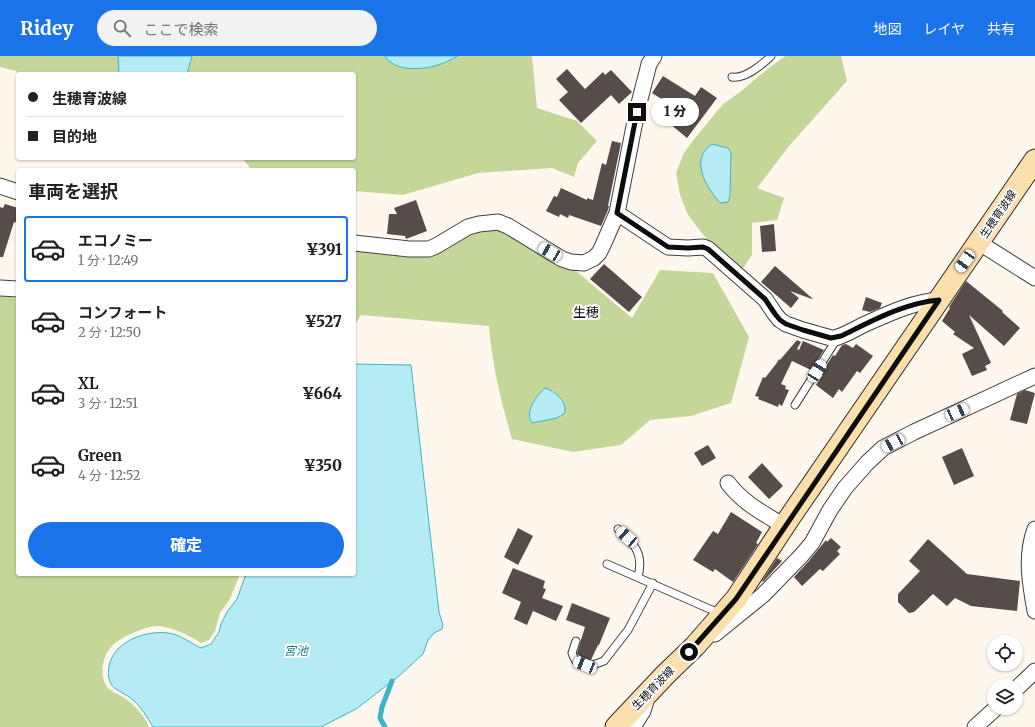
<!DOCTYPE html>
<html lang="ja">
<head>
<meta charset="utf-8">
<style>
  :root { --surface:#fff; --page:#f2f2f2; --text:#202124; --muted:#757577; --line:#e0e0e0; --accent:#1a73e8 }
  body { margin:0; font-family:Merriweather,"Noto Sans JP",serif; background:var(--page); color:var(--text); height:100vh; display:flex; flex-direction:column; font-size:15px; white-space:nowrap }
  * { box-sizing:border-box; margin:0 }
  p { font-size:13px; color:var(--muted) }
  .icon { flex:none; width:22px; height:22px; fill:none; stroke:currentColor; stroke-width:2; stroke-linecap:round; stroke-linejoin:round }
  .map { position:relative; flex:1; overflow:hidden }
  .drawer { position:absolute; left:16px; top:112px; width:340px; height:408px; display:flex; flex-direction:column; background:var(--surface); border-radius:4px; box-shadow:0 1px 3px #0004 }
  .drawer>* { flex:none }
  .banner { position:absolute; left:16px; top:16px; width:340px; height:88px; border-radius:4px; box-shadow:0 1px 3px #0004; display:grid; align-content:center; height:88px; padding:0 12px; background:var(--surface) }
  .fabs { position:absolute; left:987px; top:579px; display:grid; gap:8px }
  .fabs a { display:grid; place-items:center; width:36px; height:36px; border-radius:50%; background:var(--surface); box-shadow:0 1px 3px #0004; font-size:20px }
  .end { position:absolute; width:18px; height:18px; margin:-9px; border:5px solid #0d0d0d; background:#fff; box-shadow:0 0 0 2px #fff }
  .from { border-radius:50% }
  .bubble { position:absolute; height:28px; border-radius:14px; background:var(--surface); box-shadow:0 1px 3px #0004; font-size:13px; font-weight:800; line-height:28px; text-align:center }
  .car { position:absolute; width:12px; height:24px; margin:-12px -6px; border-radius:5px; box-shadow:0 0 3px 1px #0007; background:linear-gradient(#fff 24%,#345 0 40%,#fff 0 76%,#345 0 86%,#fff 0) }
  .banner b { display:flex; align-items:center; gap:14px; height:38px; font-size:15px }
  .banner b+b { border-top:1px solid var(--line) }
  .banner i { width:10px; height:10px; background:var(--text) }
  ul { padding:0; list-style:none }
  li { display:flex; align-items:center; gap:12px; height:66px; margin:0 8px 6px; padding:0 4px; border:2px solid transparent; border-radius:4px }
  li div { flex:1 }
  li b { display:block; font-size:15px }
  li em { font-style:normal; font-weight:800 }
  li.active { border-color:var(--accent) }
  li>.icon { width:36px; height:36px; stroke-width:1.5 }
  h2 { padding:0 12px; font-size:18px; line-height:48px }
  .button { display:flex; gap:8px; margin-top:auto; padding:8px 12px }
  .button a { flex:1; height:46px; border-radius:24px; background:var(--accent); color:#fff; font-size:16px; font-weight:800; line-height:46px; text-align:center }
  header { display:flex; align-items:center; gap:24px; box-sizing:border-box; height:56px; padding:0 20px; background:var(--accent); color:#fff }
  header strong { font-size:19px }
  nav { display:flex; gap:22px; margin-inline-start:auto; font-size:14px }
  .search { width:280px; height:36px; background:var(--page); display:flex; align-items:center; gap:10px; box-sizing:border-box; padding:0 14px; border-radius:22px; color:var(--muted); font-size:15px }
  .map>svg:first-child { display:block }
</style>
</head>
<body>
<header>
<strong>Ridey</strong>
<div class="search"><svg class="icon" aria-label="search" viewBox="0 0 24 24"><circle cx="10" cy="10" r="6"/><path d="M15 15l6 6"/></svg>ここで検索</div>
<nav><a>地図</a><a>レイヤ</a><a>共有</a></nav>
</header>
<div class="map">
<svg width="1035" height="671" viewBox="0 0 1035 671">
  <rect width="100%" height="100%" fill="#fef7ee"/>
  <!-- forest -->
  <path fill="#c4d799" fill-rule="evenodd" d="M 0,0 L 385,0 L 388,4 L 442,8 L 458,0 L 532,0 L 537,52 L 577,65 L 597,85 L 578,107 L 574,121 L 552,112 L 478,117 L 403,139 L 354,135 L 354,114 L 252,114 L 242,102 L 354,102 L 354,18 L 18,19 L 16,15 L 0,11 Z
    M 785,0 L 841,0 L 847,25 L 789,90 L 757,132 L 784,142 L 777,164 L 752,167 L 752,199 L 742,214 L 705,181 L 688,159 L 680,139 L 676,117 L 684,97 L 695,82 L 723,48 L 740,36 L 760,19 Z
    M 493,172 L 576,215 L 632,262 L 660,214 L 713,217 L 749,281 L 731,347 L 691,360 L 650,364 L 621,389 L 573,396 L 512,383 C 501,346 492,308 489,270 L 361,259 L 354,270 L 354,195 L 465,181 ZM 552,334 L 563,346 L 532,367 L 529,362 L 530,355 Z
    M 0,240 L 18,242 L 18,518 L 240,518 L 230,543 L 220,557 L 215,575 L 209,584 L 201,587 C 188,579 175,572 159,570 C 147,569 118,582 110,592 C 103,601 100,616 105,627 C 108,635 116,637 123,641 C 134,648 144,659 149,671 L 0,671 Z"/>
  <!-- water -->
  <path fill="#b5ebf3" stroke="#3fb3c7" d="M 118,0 L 192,0 L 187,18 L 119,18 Z
    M 385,0 L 458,0 C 452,3 445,7 438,9 C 423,14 394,16 385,0 Z
    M 712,88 L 728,92 L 731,97 L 730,140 L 728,146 L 720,147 C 706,131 689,103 712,88 Z
    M 354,308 L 411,309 L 439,556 L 443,569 L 442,573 L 434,577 L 428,584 L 423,598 L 399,620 L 356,653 L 321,671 L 153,671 C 147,661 141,651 133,644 C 128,639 113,633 111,628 C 108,622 108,615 109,610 C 114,585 146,574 168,577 C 180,578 190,587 201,592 L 211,588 L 219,576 L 221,568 L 227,556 L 237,543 L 246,518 L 354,518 Z
    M 545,332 C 555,335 569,347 564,358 L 557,362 L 532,367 C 524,356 537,339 545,332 Z"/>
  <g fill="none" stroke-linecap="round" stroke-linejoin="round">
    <!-- stream -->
    <path stroke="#3fb3c7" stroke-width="5" d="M 385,671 L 380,662 L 382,651 L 392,625"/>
  </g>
  <!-- building -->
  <path fill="#564c4a" d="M 567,13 L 585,33 L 603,16 L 605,19 L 611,14 L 632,36 L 619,48 L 611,39 L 581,67 L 559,44 L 568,36 L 556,23 Z
    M 663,20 L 695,40 L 701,31 L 717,42 L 687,82 L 669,67 L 679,54 L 652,37 Z
    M 612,85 L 621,87 L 608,150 L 609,150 L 608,154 L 601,170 L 569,159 L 568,162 L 560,158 L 559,161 L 546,155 L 554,140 L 557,141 L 561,132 L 587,144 L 587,142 L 593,144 L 602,107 L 606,109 Z
    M 416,144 L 427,175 L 406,183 L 405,180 L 387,178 L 389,158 L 397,158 L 394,152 Z
    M 5,148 L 18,152 L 18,167 L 14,166 L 3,201 L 0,201 L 0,151 L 3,152 Z
    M 774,168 L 776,195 L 762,196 L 760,170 Z
    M 604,208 L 642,241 L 629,256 L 590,223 Z
    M 775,210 L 813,243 L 812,243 L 790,235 L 799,242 L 791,252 L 761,226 Z
    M 966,225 L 1003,255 L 1002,256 L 1020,272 L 1004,290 L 969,259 L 991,307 L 985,310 L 987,314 L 972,320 L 962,298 L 974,292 L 953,278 L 955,276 L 942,265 L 950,252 L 949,251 Z
    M 866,241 L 882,247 L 880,252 L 870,256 L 862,254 Z
    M 797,284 L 801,286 L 797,293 L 799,294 L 803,285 L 824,294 L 811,314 L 792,305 L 781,328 L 786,330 L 785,333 L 789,334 L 782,350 L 779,348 L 778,351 L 758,343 L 759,341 L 755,340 L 763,321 L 765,322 L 776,308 L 779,303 L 780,304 Z
    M 846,288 L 853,292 L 856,288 L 873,300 L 860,317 L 857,315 L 842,336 L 839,333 L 833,342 L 816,329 L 823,319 L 821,318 L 833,299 L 835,300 L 842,289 Z
    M 1025,334 L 1035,337 L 1027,368 L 1010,364 L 1017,338 Z
    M 708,389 L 716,402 L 702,410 L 694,397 Z
    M 962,392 L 974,420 L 954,429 L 942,401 Z
    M 762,407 L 783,430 L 769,443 L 748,421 Z
    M 731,456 L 762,476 L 756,487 L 758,488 L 733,526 L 715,513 L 713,516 L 693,504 L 713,475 L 718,478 Z
    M 518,472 L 533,480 L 518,509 L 504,501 Z
    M 831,482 L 841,491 L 837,495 L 840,498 L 823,515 L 820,513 L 802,530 L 794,521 L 808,506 L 826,484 L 827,486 Z
    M 928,483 L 967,518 L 1020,525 L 1017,555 L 971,550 L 955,542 L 947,550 L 933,538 L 914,556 L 909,557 L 898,546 L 898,538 L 920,515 L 909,505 Z
    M 777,502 L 782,505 L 763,526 L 762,525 Z
    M 513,512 L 545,525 L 543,532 L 546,533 L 542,542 L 563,550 L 556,565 L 533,555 L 527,569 L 514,563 L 521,546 L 502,537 Z
    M 572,547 L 610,562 L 599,589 L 598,589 L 591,604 L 590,605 L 578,599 L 577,597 L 585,571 L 566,564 Z"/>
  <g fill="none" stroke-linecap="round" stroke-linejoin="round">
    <!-- service casing -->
    <g stroke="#404040" stroke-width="9">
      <path id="service" d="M 732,21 C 745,23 762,9 771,0
        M 795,349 L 838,281
        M 618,473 C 635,488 644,498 638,521
        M 607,508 L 721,558
        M 576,585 L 572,597 L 574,602 L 577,606 L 590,610 L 604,605 L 628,574 L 653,527"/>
    </g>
    <!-- minor casing -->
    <g stroke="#404040" stroke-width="17">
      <path id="minor" d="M 0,130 L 18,136
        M 617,157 L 668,191 L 688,192 L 703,191 L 708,193 L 765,243 L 775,258 L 780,264 L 786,268 L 803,274 L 831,282 L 835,282 C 845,279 854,274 863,269 C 888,258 912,246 939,244
        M 978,186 L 1035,222
        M 354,187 L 409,193 L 429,193 L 436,190 L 468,171 L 479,168 L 498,166 L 508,170 L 562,203 L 571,206 L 584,207 L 594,202 L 599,197 L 603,189 L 617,157 L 637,55 L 647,16 L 649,8 L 654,0
        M 0,232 L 18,233
        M 728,427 C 743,447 763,457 784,470
        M 1035,473 C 1025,500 1030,527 1035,555
        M 715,578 L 763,539 L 801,500 L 812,487 L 830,454 L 845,432 L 867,407 L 883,392 L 914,376 L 1035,320
        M 1016,633 L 1035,615
        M 633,671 L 643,655 L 646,645
        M 975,671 L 996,652"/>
    </g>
    <!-- secondary casing -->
    <g stroke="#2f2f2f" stroke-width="23">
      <path id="secondary" d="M 616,671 L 665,619 L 695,590 L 736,543 L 790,461 L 1035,104"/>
    </g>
    <!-- service -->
    <use href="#service" stroke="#fff" stroke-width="7"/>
    <!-- minor -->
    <use href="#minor" stroke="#fff" stroke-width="15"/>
    <!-- secondary -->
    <use href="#secondary" stroke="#fbdfac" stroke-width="21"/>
  </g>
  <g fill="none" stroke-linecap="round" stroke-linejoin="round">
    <!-- route -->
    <path stroke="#0d0d0d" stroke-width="5" d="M 637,56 L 617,157 L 668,191 L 688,192 L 703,191 L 708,193 L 765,243 L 775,258 L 780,264 L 786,268 L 803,274 L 831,282 L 841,280 C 872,265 904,247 939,244 L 736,543 L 689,596"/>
  </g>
  <g text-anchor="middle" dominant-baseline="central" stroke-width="4" stroke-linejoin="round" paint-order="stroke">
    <!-- street labels -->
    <g font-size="11" fill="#0d0d0d" stroke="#fff">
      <text transform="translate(998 158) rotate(-56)">生穂育波線</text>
      <text transform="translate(653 632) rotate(-46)">生穂育波線</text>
    </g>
    <!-- water labels -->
    <g font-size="12" font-style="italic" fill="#1b7c93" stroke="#fff">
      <text x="296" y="594">宮池</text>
    </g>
    <!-- quarter labels -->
    <g font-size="13" fill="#0d0d0d" stroke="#fff">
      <text x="586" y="256">生穂</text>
    </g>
  </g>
</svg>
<div class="fabs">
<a><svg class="icon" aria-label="locate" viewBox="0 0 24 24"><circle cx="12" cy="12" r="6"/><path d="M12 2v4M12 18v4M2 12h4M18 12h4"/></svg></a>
<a><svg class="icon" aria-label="layers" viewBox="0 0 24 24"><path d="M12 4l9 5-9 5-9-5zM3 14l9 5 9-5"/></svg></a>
</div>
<i class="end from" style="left:689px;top:596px"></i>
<i class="end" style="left:637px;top:56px"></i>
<div class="bubble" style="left:651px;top:42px;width:48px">1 分</div>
<i class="car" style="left:550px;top:196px;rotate:300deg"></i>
<i class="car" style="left:965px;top:205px;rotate:215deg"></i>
<i class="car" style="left:817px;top:315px;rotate:33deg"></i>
<i class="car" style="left:957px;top:356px;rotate:66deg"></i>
<i class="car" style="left:893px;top:387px;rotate:242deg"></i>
<i class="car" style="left:627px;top:481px;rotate:312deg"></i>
<i class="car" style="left:585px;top:609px;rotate:292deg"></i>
<div class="banner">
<b><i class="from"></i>生穂育波線</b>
<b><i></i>目的地</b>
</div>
<section class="drawer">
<h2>車両を選択</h2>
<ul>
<li class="active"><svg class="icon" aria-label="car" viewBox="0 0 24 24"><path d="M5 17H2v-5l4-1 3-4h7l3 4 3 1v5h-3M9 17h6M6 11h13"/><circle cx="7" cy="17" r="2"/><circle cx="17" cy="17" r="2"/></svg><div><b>エコノミー</b><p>1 分 · 12:49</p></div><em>¥391</em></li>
<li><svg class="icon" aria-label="car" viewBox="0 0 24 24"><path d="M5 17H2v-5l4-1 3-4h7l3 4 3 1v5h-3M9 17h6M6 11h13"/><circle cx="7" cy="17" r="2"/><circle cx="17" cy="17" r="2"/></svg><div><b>コンフォート</b><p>2 分 · 12:50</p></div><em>¥527</em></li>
<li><svg class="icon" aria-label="car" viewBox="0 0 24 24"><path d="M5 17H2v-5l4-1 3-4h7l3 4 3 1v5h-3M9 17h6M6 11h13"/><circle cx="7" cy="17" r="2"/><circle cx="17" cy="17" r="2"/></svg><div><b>XL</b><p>3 分 · 12:51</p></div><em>¥664</em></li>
<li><svg class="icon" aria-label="car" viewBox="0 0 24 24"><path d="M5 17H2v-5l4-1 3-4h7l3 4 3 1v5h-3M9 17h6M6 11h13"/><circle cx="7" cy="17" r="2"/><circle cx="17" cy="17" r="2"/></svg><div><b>Green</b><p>4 分 · 12:52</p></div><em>¥350</em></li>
</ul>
<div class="button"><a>確定</a></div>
</section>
</div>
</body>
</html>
